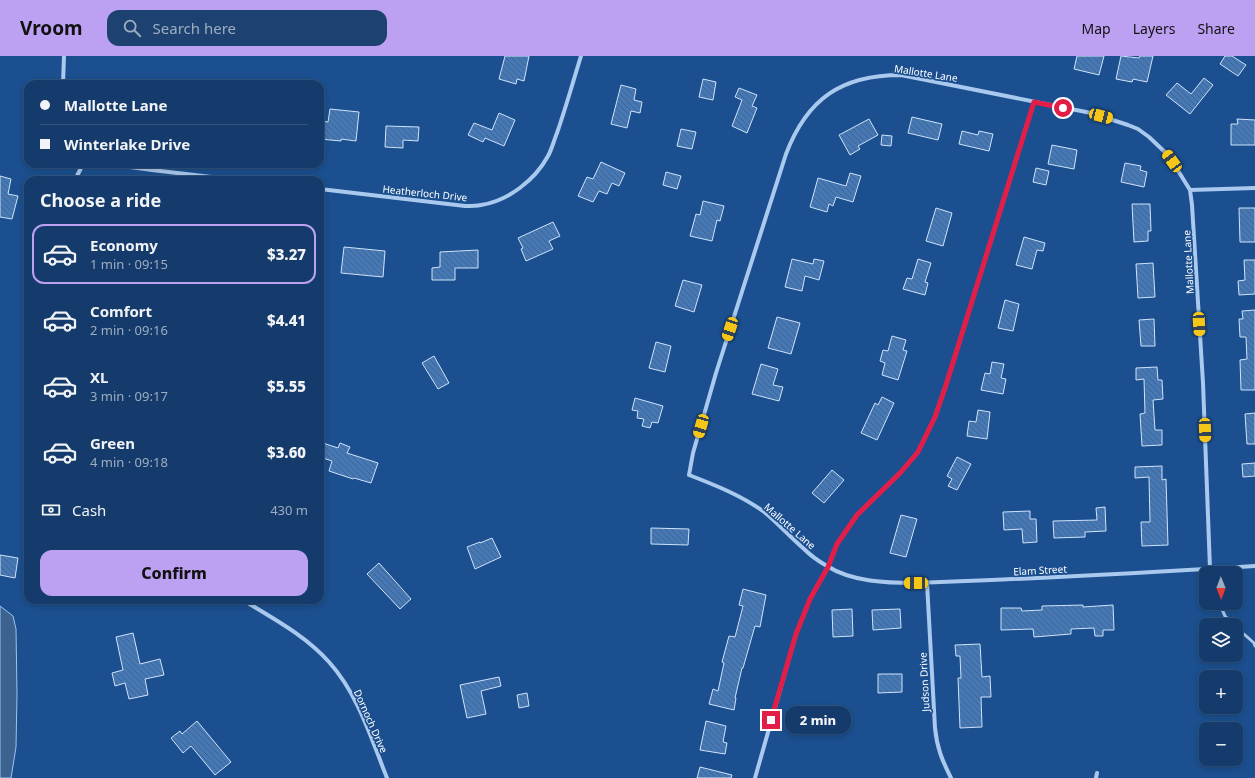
<!DOCTYPE html>
<html lang="en">
<head>
<meta charset="utf-8">
<style>
  :root { --surface:#143b6b; --page:#1d4271; --text:#f1f3f6; --muted:#9dadc1; --line:#33557e; --accent:#bca0f2 }
  body { margin:0; font-family:"Noto Sans",sans-serif; background:var(--page); color:var(--text); height:100vh; display:flex; flex-direction:column; font-size:15px; white-space:nowrap }
  * { box-sizing:border-box; margin:0 }
  p { font-size:13px; color:var(--muted) }
  .icon { flex:none; width:22px; height:22px; fill:none; stroke:currentColor; stroke-width:2; stroke-linecap:round; stroke-linejoin:round }
  .map { position:relative; flex:1; overflow:hidden }
  .side { position:absolute; left:24px; top:120px; width:300px; height:428px; display:flex; flex-direction:column; background:var(--surface); border-radius:12px; box-shadow:0 2px 6px #0003,0 0 0 1px var(--line) }
  .side>* { flex:none }
  .top-card { position:absolute; left:24px; top:24px; width:300px; height:88px; border-radius:12px; box-shadow:0 2px 6px #0003,0 0 0 1px var(--line); display:grid; align-content:center; height:88px; padding:0 16px; background:var(--surface) }
  .needle { width:26px; rotate:179deg }
  .controls { position:absolute; left:1199px; top:510px; display:grid; gap:8px }
  .controls a { display:grid; place-items:center; width:44px; height:44px; border-radius:8px; background:var(--surface); box-shadow:0 2px 6px #0003,0 0 0 1px var(--line); font-size:20px }
  .end { position:absolute; width:18px; height:18px; margin:-9px; border:5px solid #e11d48; background:#fff; box-shadow:0 0 0 2px #fff }
  .from { border-radius:50% }
  .bubble { position:absolute; height:28px; border-radius:12px; background:var(--surface); box-shadow:0 2px 6px #0003,0 0 0 1px var(--line); font-size:13px; font-weight:800; line-height:28px; text-align:center }
  .car { position:absolute; width:12px; height:24px; margin:-12px -6px; border-radius:5px; box-shadow:0 0 3px 1px #0007; background:linear-gradient(#f5c518 24%,#345 0 40%,#f5c518 0 76%,#345 0 86%,#f5c518 0) }
  .top-card b { display:flex; align-items:center; gap:14px; height:38px; font-size:15px }
  .top-card b+b { border-top:1px solid var(--line) }
  .top-card i { width:10px; height:10px; background:var(--text) }
  ul { padding:0; list-style:none }
  li { display:flex; align-items:center; gap:12px; height:60px; margin:0 8px 6px; padding:0 8px; border:2px solid transparent; border-radius:12px }
  li div { flex:1 }
  li b { display:block; font-size:15px }
  li em { font-style:normal; font-weight:800 }
  li.current { border-color:var(--accent) }
  li>.icon { width:36px; height:36px; stroke-width:1.5 }
  h2 { padding:0 16px; font-size:18px; line-height:48px }
  .pay { display:flex; align-items:center; gap:10px; height:44px; padding:0 16px; font-size:15px }
  .pay p { margin-inline-start:auto }
  .action { display:flex; gap:8px; margin-top:auto; padding:8px 16px }
  .action a { flex:1; height:46px; border-radius:12px; background:var(--accent); color:#111; font-size:16px; font-weight:800; line-height:46px; text-align:center }
  header { display:flex; align-items:center; gap:24px; box-sizing:border-box; height:56px; padding:0 20px; background:var(--accent); color:#111 }
  header strong { font-size:19px }
  nav { display:flex; gap:22px; margin-inline-start:auto; font-size:14px }
  .search { width:280px; height:36px; background:var(--page); display:flex; align-items:center; gap:10px; box-sizing:border-box; padding:0 14px; border-radius:12px; color:var(--muted); font-size:15px }
  .map>svg:first-child { display:block }
</style>
</head>
<body>
<header>
<strong>Vroom</strong>
<div class="search"><svg class="icon" aria-label="search" viewBox="0 0 24 24"><circle cx="10" cy="10" r="6"/><path d="M15 15l6 6"/></svg>Search here</div>
<nav><a>Map</a><a>Layers</a><a>Share</a></nav>
</header>
<div class="map">
<svg width="1255" height="722" viewBox="0 0 1255 722">
  <defs>
    <pattern id="building-back-hatch" width="6" height="6" patternUnits="userSpaceOnUse"><rect width="6" height="6" fill="#4478b7"/><path d="M-1 5l2 2M0 0l6 6M5-1l2 2" fill="none" stroke="#486282"/></pattern>
  </defs>
  <rect width="100%" height="100%" fill="#1b4f8f"/>
  <!-- water -->
  <path fill="#3c6290" stroke="#9cc4f0" d="M 0,550 L 13,560 L 16,573 L 17,638 L 16,691 L 11,722 L 0,722 Z"/>
  <!-- building -->
  <path fill="url(#building-back-hatch)" stroke="#cfe3fa" d="M 505,0 L 529,0 L 524,25 L 517,23 L 516,28 L 499,23 Z
    M 1077,0 L 1104,0 L 1099,19 L 1074,13 Z
    M 1121,0 L 1139,2 L 1140,0 L 1153,0 L 1147,26 L 1133,23 L 1132,26 L 1116,23 Z
    M 1225,0 L 1232,0 L 1246,9 L 1238,20 L 1220,8 Z
    M 1204,22 L 1213,29 L 1190,58 L 1166,39 L 1177,27 L 1191,38 Z
    M 703,23 L 716,26 L 713,44 L 699,41 Z
    M 621,29 L 636,33 L 634,44 L 642,46 L 640,57 L 631,55 L 627,72 L 611,68 Z
    M 739,32 L 757,39 L 752,50 L 757,52 L 747,77 L 732,70 L 742,44 L 735,41 Z
    M 330,53 L 359,56 L 356,85 L 341,83 L 341,85 L 320,83 L 320,65 L 328,66 Z
    M 499,57 L 515,64 L 504,90 L 485,82 L 483,86 L 468,79 L 474,67 L 492,74 Z
    M 912,61 L 942,68 L 938,84 L 908,77 Z
    M 869,63 L 878,79 L 858,90 L 860,93 L 850,99 L 839,79 Z
    M 1237,63 L 1255,64 L 1255,89 L 1231,89 L 1231,68 L 1238,68 Z
    M 386,70 L 419,71 L 418,85 L 403,84 L 403,92 L 385,91 Z
    M 681,73 L 696,76 L 692,93 L 677,90 Z
    M 962,75 L 978,79 L 979,75 L 993,78 L 989,95 L 959,88 Z
    M 882,79 L 892,80 L 891,90 L 881,89 Z
    M 1052,89 L 1077,94 L 1074,113 L 1048,108 Z
    M 601,106 L 625,117 L 619,130 L 612,127 L 607,138 L 599,135 L 593,146 L 578,140 L 587,121 L 593,123 Z
    M 1125,107 L 1141,110 L 1140,114 L 1147,116 L 1144,131 L 1121,126 Z
    M 1036,112 L 1049,115 L 1046,129 L 1033,126 Z
    M 666,116 L 681,120 L 677,133 L 663,129 Z
    M 850,117 L 861,120 L 853,146 L 836,141 L 833,150 L 829,148 L 827,156 L 810,151 L 818,122 L 846,130 Z
    M 0,120 L 11,123 L 8,138 L 18,140 L 12,163 L 0,161 Z
    M 703,145 L 724,150 L 720,165 L 717,164 L 712,185 L 690,180 L 696,158 L 700,159 Z
    M 1132,148 L 1150,148 L 1151,175 L 1148,175 L 1148,185 L 1134,186 Z
    M 936,152 L 952,157 L 943,190 L 926,185 Z
    M 1239,152 L 1255,152 L 1255,186 L 1240,186 Z
    M 553,166 L 560,180 L 549,185 L 553,193 L 526,205 L 521,193 L 523,192 L 518,182 Z
    M 1024,181 L 1045,187 L 1043,195 L 1037,194 L 1032,213 L 1016,209 Z
    M 344,191 L 385,195 L 383,221 L 341,217 Z
    M 478,194 L 478,212 L 455,212 L 455,224 L 432,224 L 432,212 L 440,211 L 440,196 Z
    M 792,203 L 813,208 L 814,203 L 824,205 L 819,224 L 805,220 L 802,235 L 785,231 Z
    M 918,203 L 931,207 L 925,226 L 928,227 L 925,239 L 903,233 L 907,222 L 912,223 Z
    M 1244,204 L 1255,204 L 1255,238 L 1239,239 L 1238,225 L 1245,224 Z
    M 1153,207 L 1155,241 L 1138,242 L 1136,208 Z
    M 683,224 L 702,229 L 694,256 L 675,250 Z
    M 1005,244 L 1019,248 L 1013,275 L 998,272 Z
    M 1255,254 L 1255,334 L 1241,334 L 1240,304 L 1247,303 L 1246,281 L 1240,281 L 1239,263 L 1243,263 L 1242,255 Z
    M 777,261 L 800,267 L 791,298 L 768,292 Z
    M 1154,263 L 1155,290 L 1141,290 L 1139,264 Z
    M 892,280 L 906,284 L 903,294 L 907,295 L 898,324 L 882,319 L 885,307 L 880,305 L 883,294 L 888,295 Z
    M 656,286 L 671,290 L 665,316 L 649,312 Z
    M 434,300 L 449,327 L 438,333 L 422,307 Z
    M 992,306 L 1004,308 L 1001,322 L 1006,323 L 1003,338 L 981,334 L 985,317 L 990,318 Z
    M 761,308 L 778,313 L 773,329 L 783,331 L 779,345 L 752,338 Z
    M 1157,311 L 1158,324 L 1162,324 L 1163,343 L 1153,344 L 1155,374 L 1162,374 L 1162,389 L 1142,390 L 1140,358 L 1145,357 L 1144,323 L 1136,324 L 1136,312 Z
    M 882,341 L 894,347 L 877,384 L 861,377 L 875,347 L 878,349 Z
    M 635,342 L 663,350 L 658,367 L 652,366 L 650,372 L 642,370 L 644,363 L 637,362 L 638,355 L 632,354 Z
    M 978,354 L 990,356 L 987,383 L 967,380 L 969,365 L 976,366 Z
    M 1255,357 L 1255,388 L 1247,388 L 1245,358 Z
    M 320,386 L 338,392 L 340,387 L 350,391 L 347,397 L 378,407 L 371,427 L 354,422 L 353,423 L 329,415 L 332,405 L 320,401 Z
    M 957,401 L 971,408 L 957,434 L 948,430 L 952,423 L 947,420 Z
    M 1255,407 L 1255,420 L 1243,421 L 1242,408 Z
    M 1162,410 L 1162,424 L 1166,423 L 1168,489 L 1142,490 L 1141,466 L 1150,466 L 1149,421 L 1135,422 L 1135,411 Z
    M 832,414 L 844,424 L 824,447 L 812,437 Z
    M 1105,451 L 1106,475 L 1085,476 L 1085,481 L 1054,482 L 1053,465 L 1097,464 L 1096,452 Z
    M 1030,455 L 1030,463 L 1036,463 L 1037,486 L 1023,487 L 1022,473 L 1004,474 L 1003,456 Z
    M 901,459 L 917,463 L 906,501 L 890,497 Z
    M 651,472 L 689,473 L 688,489 L 651,488 Z
    M 492,482 L 501,501 L 475,513 L 467,491 L 480,486 L 480,487 Z
    M 0,499 L 18,502 L 15,522 L 0,519 Z
    M 379,507 L 411,543 L 400,553 L 367,518 Z
    M 743,533 L 766,539 L 760,571 L 755,570 L 743,612 L 742,612 L 735,642 L 736,642 L 734,654 L 709,648 L 713,633 L 718,635 L 724,607 L 722,606 L 729,580 L 735,581 L 743,550 L 739,549 Z
    M 1083,549 L 1083,551 L 1113,549 L 1114,574 L 1103,574 L 1103,580 L 1095,580 L 1094,572 L 1071,573 L 1071,578 L 1034,581 L 1033,573 L 1001,574 L 1001,552 L 1021,552 L 1022,555 L 1042,554 L 1042,550 Z
    M 852,553 L 853,580 L 833,581 L 832,554 Z
    M 900,553 L 901,572 L 873,574 L 872,554 Z
    M 133,577 L 140,608 L 160,603 L 164,619 L 145,623 L 148,639 L 129,643 L 125,627 L 115,630 L 112,617 L 123,614 L 116,581 Z
    M 980,588 L 982,621 L 990,620 L 991,641 L 981,641 L 982,671 L 960,672 L 958,622 L 961,622 L 960,600 L 956,600 L 955,589 Z
    M 878,618 L 902,618 L 902,636 L 878,637 Z
    M 499,621 L 501,630 L 481,635 L 486,658 L 467,662 L 460,629 Z
    M 527,637 L 529,650 L 519,652 L 517,639 Z
    M 197,665 L 231,706 L 215,719 L 191,690 L 183,697 L 171,682 L 180,675 L 182,678 Z
    M 706,665 L 726,670 L 723,686 L 727,687 L 725,698 L 700,694 Z
    M 700,711 L 732,719 L 731,722 L 697,722 Z"/>
  <g fill="none" stroke-linecap="round" stroke-linejoin="round">
    <!-- lane -->
    <path stroke="#a9c9ee" stroke-width="3" d="M 1219,547 L 1225,560 L 1234,569
      M 1236,571 L 1254,587 L 1255,590"/>
    <!-- street -->
    <path stroke="#a9c9ee" stroke-width="4" d="M 63,28 L 64,0
      M 122,108 L 130,111 L 152,114 L 237,124
      M 75,124 L 83,108
      M 320,133 L 465,150 C 470,150 476,150 481,149 C 508,145 535,124 548,100 C 552,93 554,84 557,77 C 566,51 573,26 581,0
      M 1190,134 L 1255,132
      M 1210,513 L 1203,327 L 1192,149 L 1190,134 L 1177,113 L 1167,98 L 1149,81 L 1138,73 L 1128,69 L 1091,57 L 901,19 C 841,19 807,43 786,98 L 716,317 L 693,397 L 689,419 C 715,429 740,439 763,455 C 777,466 789,480 803,492 C 810,499 818,505 827,510 C 852,526 887,527 916,527 C 1029,523 1142,517 1255,510
      M 927,527 L 935,672 C 937,692 942,704 951,722
      M 243,544 C 272,562 305,579 329,606 C 358,638 371,682 387,722
      M 755,722 L 796,578 L 810,543 L 828,511 L 837,488 L 857,459 L 901,416 L 918,396 L 935,361 L 946,329 L 1034,46
      M 1096,722 L 1097,717"/>
  </g>
  <g fill="none" stroke-linecap="round" stroke-linejoin="round">
    <!-- route -->
    <path stroke="#e11d48" stroke-width="5" d="M 771,664 L 796,578 L 810,543 L 828,511 L 837,488 L 857,459 L 901,416 L 918,396 L 935,361 L 946,329 L 1034,46 L 1063,52"/>
  </g>
  <g text-anchor="middle" dominant-baseline="central" stroke-width="3.5" stroke-linejoin="round" paint-order="stroke">
    <!-- street labels -->
    <g font-size="10" fill="#fff" stroke="#1b4f8f">
      <text transform="translate(926 17) rotate(9)">Mallotte Lane</text>
      <text transform="translate(425 137) rotate(6)">Heatherloch Drive</text>
      <text transform="translate(1188 206) rotate(-93)">Mallotte Lane</text>
      <text transform="translate(790 470) rotate(41)">Mallotte Lane</text>
      <text transform="translate(1040 514) rotate(-3)">Elam Street</text>
      <text transform="translate(924 626) rotate(-93)">Judson Drive</text>
      <text transform="translate(371 665) rotate(66)">Dornoch Drive</text>
    </g>
  </g>
</svg>
<div class="controls">
<a><svg class="needle" viewBox="-14 -14 28 28"><path d="M0-13l5 13h-10z" fill="#e53935"/><path d="M0 13l5-13h-10z" fill="#9dadc1"/></svg></a>
<a><svg class="icon" aria-label="layers" viewBox="0 0 24 24"><path d="M12 4l9 5-9 5-9-5zM3 14l9 5 9-5"/></svg></a>
<a>+</a>
<a>−</a>
</div>
<i class="end from" style="left:1063px;top:52px"></i>
<i class="end" style="left:771px;top:664px"></i>
<div class="bubble" style="left:785px;top:650px;width:66px">2 min</div>
<i class="car" style="left:1101px;top:60px;rotate:105deg"></i>
<i class="car" style="left:1172px;top:105px;rotate:324deg"></i>
<i class="car" style="left:1199px;top:268px;rotate:177deg"></i>
<i class="car" style="left:730px;top:273px;rotate:198deg"></i>
<i class="car" style="left:701px;top:370px;rotate:196deg"></i>
<i class="car" style="left:1205px;top:374px;rotate:178deg"></i>
<i class="car" style="left:916px;top:527px;rotate:270deg"></i>
<div class="top-card">
<b><i class="from"></i>Mallotte Lane</b>
<b><i></i>Winterlake Drive</b>
</div>
<section class="side">
<h2>Choose a ride</h2>
<ul>
<li class="current"><svg class="icon" aria-label="car" viewBox="0 0 24 24"><path d="M5 17H2v-5l4-1 3-4h7l3 4 3 1v5h-3M9 17h6M6 11h13"/><circle cx="7" cy="17" r="2"/><circle cx="17" cy="17" r="2"/></svg><div><b>Economy</b><p>1 min · 09:15</p></div><em>$3.27</em></li>
<li><svg class="icon" aria-label="car" viewBox="0 0 24 24"><path d="M5 17H2v-5l4-1 3-4h7l3 4 3 1v5h-3M9 17h6M6 11h13"/><circle cx="7" cy="17" r="2"/><circle cx="17" cy="17" r="2"/></svg><div><b>Comfort</b><p>2 min · 09:16</p></div><em>$4.41</em></li>
<li><svg class="icon" aria-label="car" viewBox="0 0 24 24"><path d="M5 17H2v-5l4-1 3-4h7l3 4 3 1v5h-3M9 17h6M6 11h13"/><circle cx="7" cy="17" r="2"/><circle cx="17" cy="17" r="2"/></svg><div><b>XL</b><p>3 min · 09:17</p></div><em>$5.55</em></li>
<li><svg class="icon" aria-label="car" viewBox="0 0 24 24"><path d="M5 17H2v-5l4-1 3-4h7l3 4 3 1v5h-3M9 17h6M6 11h13"/><circle cx="7" cy="17" r="2"/><circle cx="17" cy="17" r="2"/></svg><div><b>Green</b><p>4 min · 09:18</p></div><em>$3.60</em></li>
</ul>
<div class="pay"><svg class="icon" aria-label="cash" viewBox="0 0 24 24"><path d="M3 7h18v10H3z"/><circle cx="12" cy="12" r="2"/></svg>Cash<p>430 m</p></div>
<div class="action"><a>Confirm</a></div>
</section>
</div>
</body>
</html>
